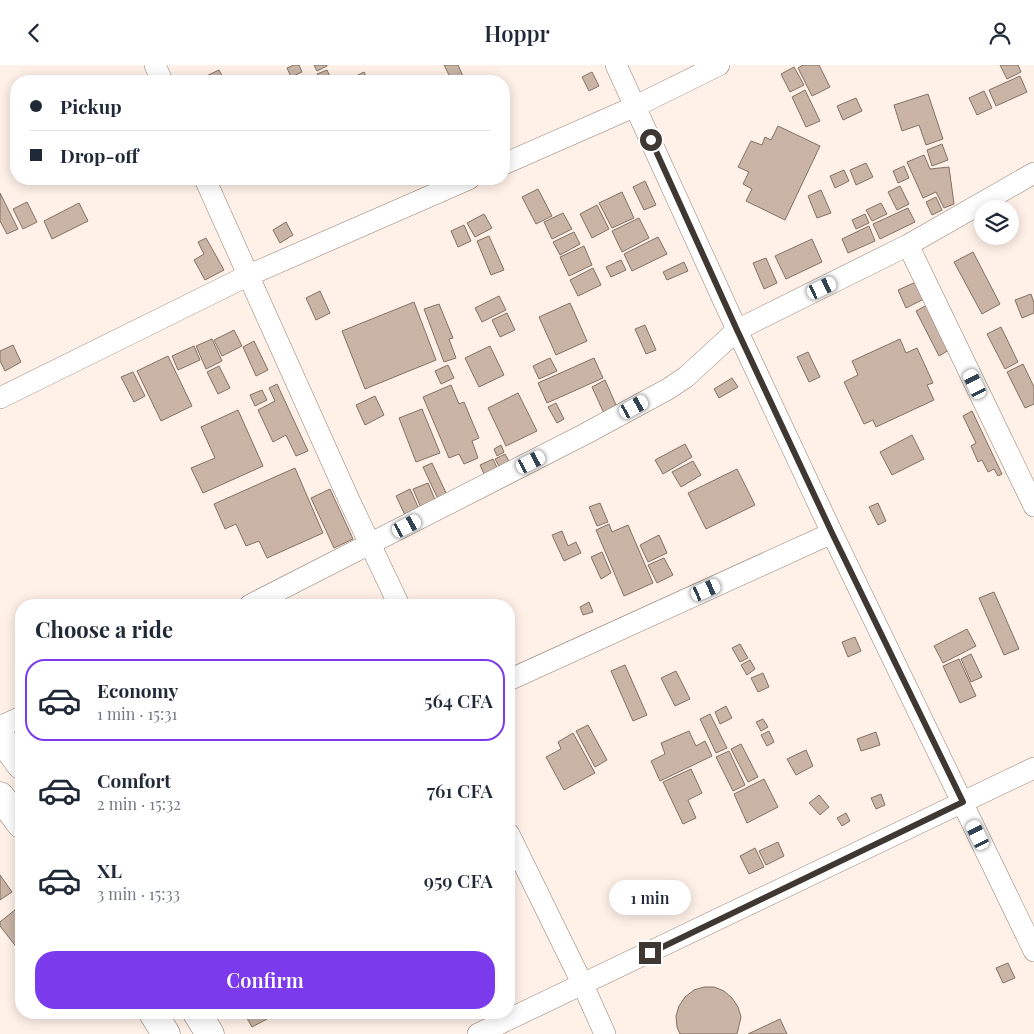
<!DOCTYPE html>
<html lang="en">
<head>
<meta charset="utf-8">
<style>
  :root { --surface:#fff; --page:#f2f2f3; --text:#1f2937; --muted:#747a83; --line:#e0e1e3; --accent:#7c3aed }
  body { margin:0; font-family:"Playfair Display",serif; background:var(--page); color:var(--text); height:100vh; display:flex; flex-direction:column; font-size:19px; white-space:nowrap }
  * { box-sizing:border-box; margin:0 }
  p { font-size:16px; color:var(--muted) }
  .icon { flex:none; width:28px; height:28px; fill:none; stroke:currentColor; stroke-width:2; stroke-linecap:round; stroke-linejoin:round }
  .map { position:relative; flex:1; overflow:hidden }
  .drawer { position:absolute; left:15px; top:534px; width:500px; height:420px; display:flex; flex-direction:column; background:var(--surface); border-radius:20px; box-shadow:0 2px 12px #0003 }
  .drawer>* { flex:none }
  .banner { position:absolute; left:10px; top:10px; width:500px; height:110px; border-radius:20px; box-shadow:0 2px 12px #0003; display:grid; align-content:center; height:110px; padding:0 20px; background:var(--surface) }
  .fabs { position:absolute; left:974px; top:135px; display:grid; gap:10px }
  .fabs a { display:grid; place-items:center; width:45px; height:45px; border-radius:50%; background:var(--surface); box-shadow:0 2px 12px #0003; font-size:25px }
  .end { position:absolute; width:22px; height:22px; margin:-11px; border:6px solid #3f3731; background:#fff; box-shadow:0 0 0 2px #fff }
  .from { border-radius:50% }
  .bubble { position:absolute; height:35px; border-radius:18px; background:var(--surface); box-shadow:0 2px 12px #0003; font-size:16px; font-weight:600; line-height:35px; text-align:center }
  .car { position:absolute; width:15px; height:30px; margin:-15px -8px; border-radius:6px; box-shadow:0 0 4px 1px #0007; background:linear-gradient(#fff 24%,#345 0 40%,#fff 0 76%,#345 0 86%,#fff 0) }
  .banner b { display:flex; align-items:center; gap:18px; height:48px; font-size:19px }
  .banner b+b { border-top:1px solid var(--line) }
  .banner i { width:12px; height:12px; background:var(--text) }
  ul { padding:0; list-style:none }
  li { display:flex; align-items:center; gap:15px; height:82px; margin:0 10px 8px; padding:0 10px; border:2px solid transparent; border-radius:20px }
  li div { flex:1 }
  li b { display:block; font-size:19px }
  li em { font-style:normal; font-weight:600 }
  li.current { border-color:var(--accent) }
  li>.icon { width:45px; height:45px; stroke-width:1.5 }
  h2 { padding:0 20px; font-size:22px; line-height:60px }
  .action { display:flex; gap:10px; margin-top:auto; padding:10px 20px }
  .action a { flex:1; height:58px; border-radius:20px; background:var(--accent); color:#fff; font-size:20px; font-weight:600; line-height:58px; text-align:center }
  header { display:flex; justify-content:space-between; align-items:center; height:65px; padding:0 20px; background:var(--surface); font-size:22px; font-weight:600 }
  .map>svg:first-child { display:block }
</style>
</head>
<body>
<header><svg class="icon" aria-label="back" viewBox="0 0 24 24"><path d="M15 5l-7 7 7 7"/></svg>Hoppr<svg class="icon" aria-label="person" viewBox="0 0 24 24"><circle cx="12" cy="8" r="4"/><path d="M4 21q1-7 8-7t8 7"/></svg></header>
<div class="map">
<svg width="1034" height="969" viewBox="0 0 1034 969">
  <rect width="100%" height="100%" fill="#fff1e8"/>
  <!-- building -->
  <path fill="#c9b4a5" stroke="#847163" d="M 294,0 L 299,0 L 302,7 L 291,12 L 287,3 Z
    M 314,0 L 327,0 L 327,1 L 317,6 Z
    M 444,0 L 458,0 L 465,16 L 452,16 Z
    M 803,0 L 819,0 L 830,22 L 812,31 L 798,3 Z
    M 1000,0 L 1018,0 L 1021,7 L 1007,14 Z
    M 794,2 L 804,20 L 790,27 L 781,9 Z
    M 219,5 L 225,16 L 204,16 L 202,13 Z
    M 327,5 L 332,16 L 320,16 L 317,9 Z
    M 364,7 L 368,16 L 356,16 L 354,12 Z
    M 592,7 L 599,21 L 589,26 L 582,12 Z
    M 1020,11 L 1027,27 L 996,41 L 989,25 Z
    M 805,25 L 820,56 L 806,62 L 792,32 Z
    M 984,26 L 992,43 L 977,50 L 969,33 Z
    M 928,29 L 943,74 L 926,80 L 919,60 L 902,66 L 894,40 Z
    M 856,33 L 862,46 L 843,55 L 837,41 Z
    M 778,61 L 820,81 L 785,155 L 746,136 L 752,124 L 743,119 L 749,107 L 738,102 L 751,76 L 762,80 L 765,72 L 771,75 Z
    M 942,79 L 948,95 L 932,101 L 927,85 Z
    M 924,90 L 930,104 L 949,102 L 954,139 L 944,143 L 936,127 L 923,133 L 907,97 Z
    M 866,98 L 873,112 L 856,120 L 850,105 Z
    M 904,101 L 909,113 L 898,118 L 893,106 Z
    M 844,105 L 849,116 L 835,123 L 830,111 Z
    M 645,116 L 656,140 L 644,145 L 633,122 Z
    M 900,121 L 909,139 L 897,145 L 888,127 Z
    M 538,124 L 552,151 L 536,159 L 522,132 Z
    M 821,125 L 831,148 L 817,153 L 808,131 Z
    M 622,127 L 634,153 L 612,163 L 599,138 Z
    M 0,128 L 18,164 L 7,169 L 0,156 Z
    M 936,132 L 942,145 L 932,150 L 926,137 Z
    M 27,137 L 37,157 L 23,164 L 13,144 Z
    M 79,138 L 88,156 L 52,174 L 44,156 Z
    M 881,138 L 887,149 L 872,156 L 866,145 Z
    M 597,140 L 609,164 L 592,173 L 580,149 Z
    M 908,143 L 915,157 L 880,174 L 873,159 Z
    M 563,148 L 572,164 L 552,174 L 544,157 Z
    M 484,149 L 492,163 L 475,172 L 467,158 Z
    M 865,149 L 869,158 L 856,164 L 852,155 Z
    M 639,153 L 649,173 L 622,187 L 612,166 Z
    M 286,157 L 293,170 L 280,178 L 273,165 Z
    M 464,160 L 471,176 L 458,182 L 451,166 Z
    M 869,161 L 875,176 L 848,188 L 842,174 Z
    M 574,167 L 580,179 L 560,190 L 553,177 Z
    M 489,171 L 504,205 L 491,210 L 477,176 Z
    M 658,172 L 667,189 L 632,206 L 624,189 Z
    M 206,173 L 224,205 L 205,215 L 194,195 L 204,189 L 198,177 Z
    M 812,174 L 822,197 L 786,214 L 775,191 Z
    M 584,181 L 592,200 L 569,211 L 560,192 Z
    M 973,187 L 1000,239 L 982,249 L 954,197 Z
    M 766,193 L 777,218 L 764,224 L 753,198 Z
    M 621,195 L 626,205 L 611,212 L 606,202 Z
    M 684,197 L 688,206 L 667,215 L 663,207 Z
    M 593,203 L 601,220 L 578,231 L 570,215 Z
    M 916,217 L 924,234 L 906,243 L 898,225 Z
    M 320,226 L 330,248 L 316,255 L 306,233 Z
    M 1031,229 L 1034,238 L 1034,248 L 1022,253 L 1015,235 Z
    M 499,231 L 506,245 L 482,257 L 475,243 Z
    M 414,237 L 436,295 L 365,324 L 342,266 Z
    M 570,238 L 587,276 L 556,290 L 539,252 Z
    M 439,239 L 453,273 L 449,274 L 456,293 L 444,297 L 424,244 Z
    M 927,240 L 949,285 L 939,291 L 916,246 Z
    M 507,248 L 515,265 L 500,272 L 492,255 Z
    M 645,260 L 656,285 L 646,289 L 635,264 Z
    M 1001,262 L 1018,297 L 1005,304 L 987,269 Z
    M 234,265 L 242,281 L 222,291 L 214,275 Z
    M 212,274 L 222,296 L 206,304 L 196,281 Z
    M 900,274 L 906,288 L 917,283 L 933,318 L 927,320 L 934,335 L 876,362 L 873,355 L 864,359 L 844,317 L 858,310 L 852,296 Z
    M 254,276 L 268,305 L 256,311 L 243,282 Z
    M 13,280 L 21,297 L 5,306 L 0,296 L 0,286 Z
    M 194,281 L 200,295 L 178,305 L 172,291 Z
    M 490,281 L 504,310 L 479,322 L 465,293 Z
    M 808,287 L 820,312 L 809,317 L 797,292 Z
    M 168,291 L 192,341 L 161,356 L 137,306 Z
    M 550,293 L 557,306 L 539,314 L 533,301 Z
    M 594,293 L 603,313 L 547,338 L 538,318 Z
    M 1023,299 L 1034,322 L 1034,339 L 1025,343 L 1007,307 Z
    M 448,300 L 454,313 L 441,319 L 435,306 Z
    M 219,301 L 230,323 L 218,329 L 207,307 Z
    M 133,307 L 145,331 L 134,337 L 121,312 Z
    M 732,313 L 738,322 L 719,333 L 714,324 Z
    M 605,315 L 620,349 L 607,355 L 592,322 Z
    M 277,319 L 308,386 L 296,391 L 286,370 L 273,377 L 258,345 L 275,336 L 269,323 Z
    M 451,320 L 459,339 L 464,337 L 479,373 L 472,376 L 478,393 L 464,399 L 459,389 L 449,393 L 423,332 Z
    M 262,325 L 267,335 L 255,341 L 250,330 Z
    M 518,328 L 537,366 L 506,381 L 488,343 Z
    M 375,331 L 384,350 L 365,360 L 356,340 Z
    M 556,338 L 564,354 L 557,358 L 548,342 Z
    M 422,344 L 440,388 L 416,397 L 399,353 Z
    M 238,345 L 263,401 L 203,428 L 191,403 L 215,393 L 201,362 Z
    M 972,346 L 1002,409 L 998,411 L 994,404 L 988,407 L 982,395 L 978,397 L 971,381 L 976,378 L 963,351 Z
    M 912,370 L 924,394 L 892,410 L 880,387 Z
    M 685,379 L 692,392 L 663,409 L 655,395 Z
    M 501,380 L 504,387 L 497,391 L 494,384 Z
    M 505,389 L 511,400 L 501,405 L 495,394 Z
    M 493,394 L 499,407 L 486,413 L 480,400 Z
    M 693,396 L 701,410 L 681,422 L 672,407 Z
    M 432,398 L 447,430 L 438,434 L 423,402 Z
    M 295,403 L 323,468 L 267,493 L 259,476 L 246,481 L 236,459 L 225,464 L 214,439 Z
    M 737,404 L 755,440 L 706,464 L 688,428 Z
    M 428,418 L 436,437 L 421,443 L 413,424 Z
    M 330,424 L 353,474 L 334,483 L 311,433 Z
    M 410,424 L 419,444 L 405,450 L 396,431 Z
    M 600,438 L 608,457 L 597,461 L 589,442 Z
    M 878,438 L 886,456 L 878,460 L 869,442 Z
    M 609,459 L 612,467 L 628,460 L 653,518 L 624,531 L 596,465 Z
    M 562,466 L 568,481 L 576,477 L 581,488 L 564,496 L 552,470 Z
    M 659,470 L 667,488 L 648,497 L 640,480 Z
    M 602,487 L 611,508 L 601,514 L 591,492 Z
    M 664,493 L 673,510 L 657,518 L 648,500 Z
    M 994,527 L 1019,584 L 1004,590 L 979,533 Z
    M 589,537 L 593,547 L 583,550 L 580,542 Z
    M 967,564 L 976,581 L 943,598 L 934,581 Z
    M 855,572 L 861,586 L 848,592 L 842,577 Z
    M 740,579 L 748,593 L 740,597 L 732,583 Z
    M 971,589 L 982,612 L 971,617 L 961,594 Z
    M 959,594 L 976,631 L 960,638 L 943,601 Z
    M 750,595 L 755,604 L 747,610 L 741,600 Z
    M 625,600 L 647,650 L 633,656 L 611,606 Z
    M 676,606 L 690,634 L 675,641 L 661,613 Z
    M 763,608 L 769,622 L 758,627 L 751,613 Z
    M 726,641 L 732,653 L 720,659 L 715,647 Z
    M 710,649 L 727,683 L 716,688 L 700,654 Z
    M 763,654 L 768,662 L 761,666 L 756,657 Z
    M 588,660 L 607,695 L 595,702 L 576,666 Z
    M 689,666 L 696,681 L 705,676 L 712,691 L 660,716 L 651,696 L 665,689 L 661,678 Z
    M 769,666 L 774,677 L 767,681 L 761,670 Z
    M 876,667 L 880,680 L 861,686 L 857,674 Z
    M 573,668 L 595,708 L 564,725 L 546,692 L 561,684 L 558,677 Z
    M 741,679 L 758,712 L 748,717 L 731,684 Z
    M 806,685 L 813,701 L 796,710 L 787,694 Z
    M 729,686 L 745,720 L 733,726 L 716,692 Z
    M 691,704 L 702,728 L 688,735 L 696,753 L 683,759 L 663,717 Z
    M 764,714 L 778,742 L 747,758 L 734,729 Z
    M 881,729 L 885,740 L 876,744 L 871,733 Z
    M 819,730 L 829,742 L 820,750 L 809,738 Z
    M 846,748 L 850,756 L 842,761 L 837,753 Z
    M 778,777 L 784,791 L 766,800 L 759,786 Z
    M 755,783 L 764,802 L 749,809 L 740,791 Z
    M 0,810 L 12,827 L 0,835 Z
    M 21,840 L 21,888 L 0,861 L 0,857 Z
    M 1008,898 L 1015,913 L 1003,918 L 996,903 Z
    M 704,922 L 714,922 L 724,926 L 732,933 L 738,942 L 741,952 L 737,969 L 680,969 L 677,962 L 676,951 L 679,941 L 685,932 L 694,925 Z
    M 244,948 L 263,948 L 267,954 L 252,962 Z
    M 268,948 L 282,948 L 271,953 Z
    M 780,954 L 787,969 L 748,969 Z"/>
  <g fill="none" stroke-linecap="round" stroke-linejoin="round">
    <!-- street casing -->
    <g stroke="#917e6f" stroke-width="22">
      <path id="street" d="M 155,0 L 162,16
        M 616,0 L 737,265 L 832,468 L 1034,886
        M 504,99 L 636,41 L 719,0
        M 205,114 L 350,437 L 399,540
        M 908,180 L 1034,441
        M 0,333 L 247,211 L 469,114
        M 250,540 L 585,369 L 668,324 L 686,312 L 737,265 L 908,180 L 1034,108
        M 509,615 L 832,468
        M 0,662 L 21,652
        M 509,769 L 583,920 L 605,969
        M 478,969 L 1034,703"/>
    </g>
    <!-- highway casing -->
    <g stroke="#917e6f" stroke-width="29">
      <path id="highway" d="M 0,672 L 21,700
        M 0,731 L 21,759
        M 153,948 L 166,969
        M 197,948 L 210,969"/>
    </g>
    <!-- street -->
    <use href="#street" stroke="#fff" stroke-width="21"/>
    <!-- highway -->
    <use href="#highway" stroke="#fff" stroke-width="28"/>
  </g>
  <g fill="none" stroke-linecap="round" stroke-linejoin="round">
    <!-- route -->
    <path stroke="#3f3731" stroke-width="6" d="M 650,888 L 963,737 L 832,468 L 737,265 L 651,75"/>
  </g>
</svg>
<div class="fabs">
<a><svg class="icon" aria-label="layers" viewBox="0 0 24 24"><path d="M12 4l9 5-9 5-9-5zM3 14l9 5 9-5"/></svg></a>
</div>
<i class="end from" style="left:651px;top:75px"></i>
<i class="end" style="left:650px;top:888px"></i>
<div class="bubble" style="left:609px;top:815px;width:82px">1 min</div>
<i class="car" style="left:822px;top:223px;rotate:64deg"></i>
<i class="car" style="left:975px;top:319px;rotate:334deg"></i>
<i class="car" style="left:634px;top:342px;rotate:61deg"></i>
<i class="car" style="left:531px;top:397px;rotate:63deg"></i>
<i class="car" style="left:407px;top:461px;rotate:62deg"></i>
<i class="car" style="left:706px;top:525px;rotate:66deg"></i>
<i class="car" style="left:978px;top:770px;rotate:334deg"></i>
<div class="banner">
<b><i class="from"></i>Pickup</b>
<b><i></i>Drop-off</b>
</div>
<section class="drawer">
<h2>Choose a ride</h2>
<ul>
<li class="current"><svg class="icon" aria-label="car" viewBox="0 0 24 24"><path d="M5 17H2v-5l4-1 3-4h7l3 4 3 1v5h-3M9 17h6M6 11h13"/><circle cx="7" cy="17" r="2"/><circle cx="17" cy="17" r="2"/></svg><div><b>Economy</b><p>1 min · 15:31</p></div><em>564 CFA</em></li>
<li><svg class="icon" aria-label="car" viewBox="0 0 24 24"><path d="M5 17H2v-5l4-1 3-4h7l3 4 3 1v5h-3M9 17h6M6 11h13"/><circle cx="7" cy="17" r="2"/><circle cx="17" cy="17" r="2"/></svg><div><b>Comfort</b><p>2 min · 15:32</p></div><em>761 CFA</em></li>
<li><svg class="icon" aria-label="car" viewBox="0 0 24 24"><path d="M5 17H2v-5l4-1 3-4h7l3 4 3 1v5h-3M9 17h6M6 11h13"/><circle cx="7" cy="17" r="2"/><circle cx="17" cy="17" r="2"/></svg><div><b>XL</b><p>3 min · 15:33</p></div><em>959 CFA</em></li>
</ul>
<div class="action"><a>Confirm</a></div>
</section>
</div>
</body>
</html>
